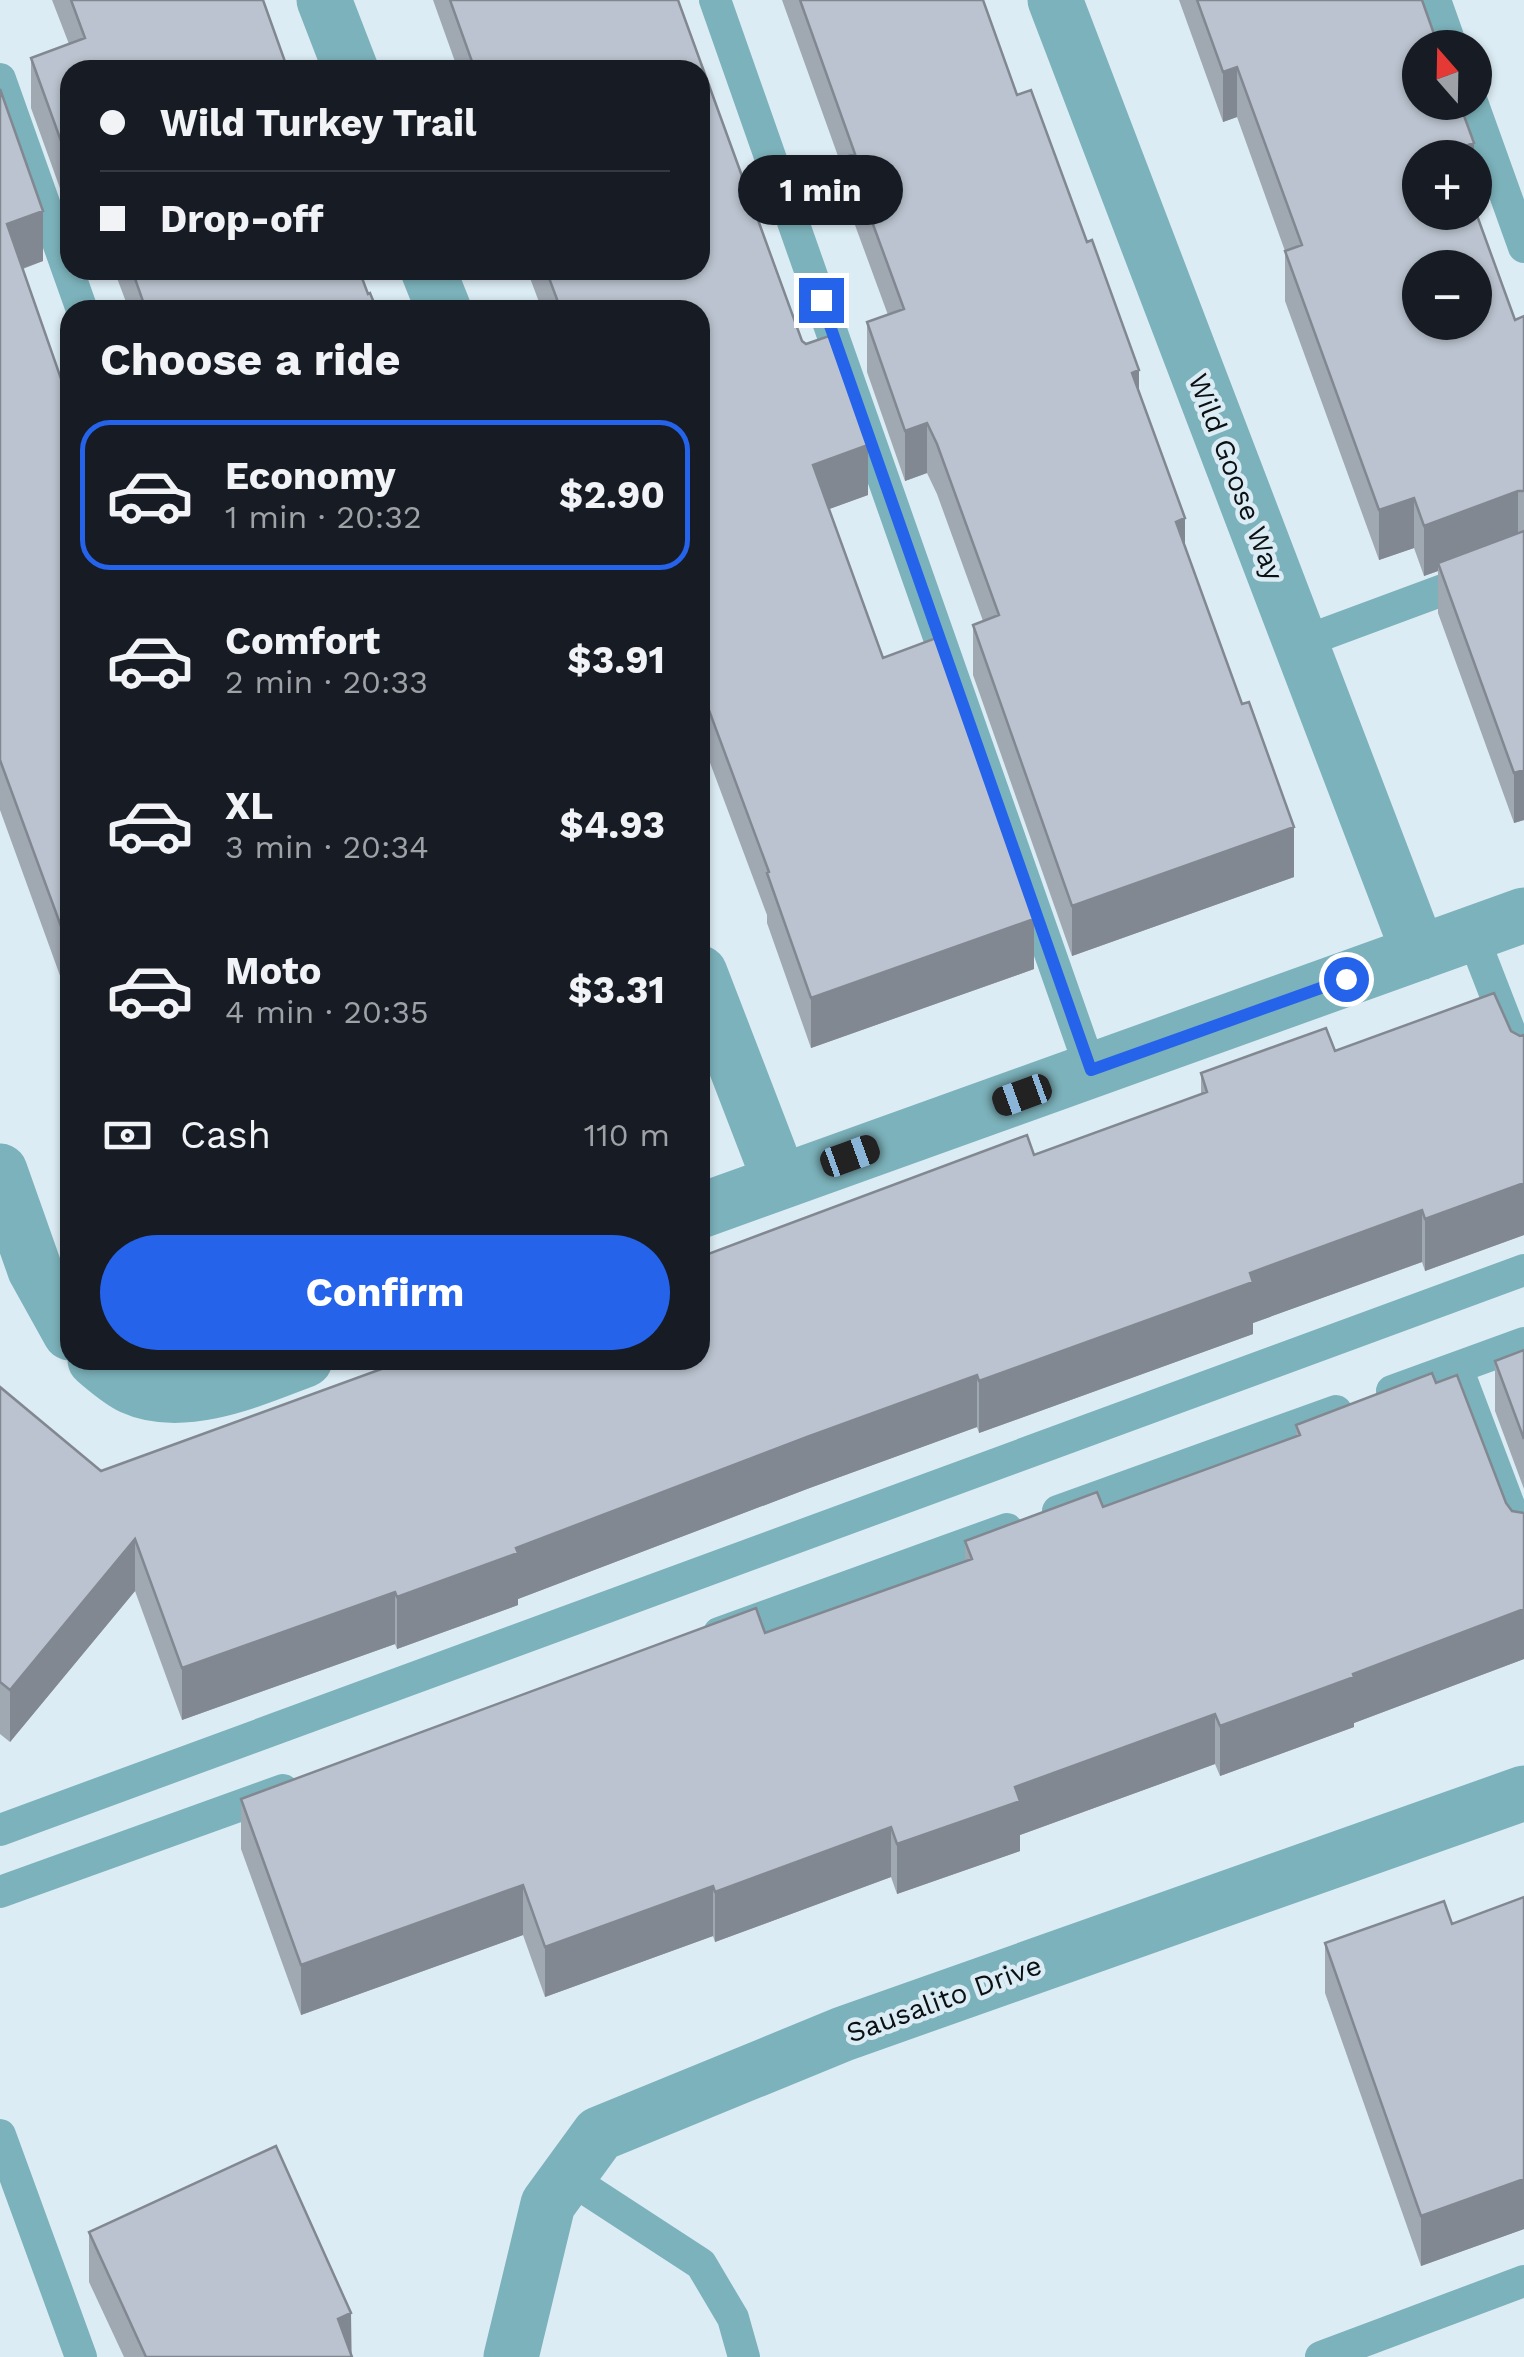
<!DOCTYPE html>
<html lang="en">
<head>
<meta charset="utf-8">
<style>
  :root { --surface:#171b24; --page:#20242c; --text:#f1f3f6; --muted:#9ea1a6; --line:#363941; --accent:#2563eb }
  body { margin:0; font-family:"Work Sans",sans-serif; background:var(--page); color:var(--text); height:100vh; display:flex; flex-direction:column; font-size:38px; white-space:nowrap }
  * { box-sizing:border-box; margin:0 }
  p { font-size:32px; color:var(--muted) }
  .icon { flex:none; width:55px; height:55px; fill:none; stroke:currentColor; stroke-width:2; stroke-linecap:round; stroke-linejoin:round }
  .map { position:relative; flex:1; overflow:hidden }
  .details { position:absolute; left:60px; top:300px; width:650px; height:1070px; display:flex; flex-direction:column; background:var(--surface); border-radius:30px; box-shadow:0 2px 8px #0004 }
  .details>* { flex:none }
  .hud { position:absolute; left:60px; top:60px; width:650px; height:220px; border-radius:30px; box-shadow:0 2px 8px #0004; display:grid; align-content:center; height:220px; padding:0 40px; background:var(--surface) }
  .needle { width:65px; rotate:340deg }
  .controls { position:absolute; left:1402px; top:30px; display:grid; gap:20px }
  .controls a { display:grid; place-items:center; width:90px; height:90px; border-radius:50%; background:var(--surface); box-shadow:0 2px 8px #0004; font-size:50px }
  .end { position:absolute; width:45px; height:45px; margin:-22px; border:12px solid #2563eb; background:#fff; box-shadow:0 0 0 5px #fff }
  .from { border-radius:50% }
  .bubble { position:absolute; height:70px; border-radius:35px; background:var(--surface); box-shadow:0 2px 8px #0004; font-size:32px; font-weight:700; line-height:70px; text-align:center }
  .car { position:absolute; width:30px; height:60px; margin:-30px -15px; border-radius:12px; box-shadow:0 0 8px 2px #0007; background:linear-gradient(#222 24%,#8ab4d8 0 40%,#222 0 76%,#8ab4d8 0 86%,#222 0) }
  .hud b { display:flex; align-items:center; gap:35px; height:95px; font-size:38px }
  .hud b+b { border-top:2px solid var(--line) }
  .hud i { width:25px; height:25px; background:var(--text) }
  ul { padding:0; list-style:none }
  li { display:flex; align-items:center; gap:30px; height:150px; margin:0 20px 15px; padding:0 20px; border:5px solid transparent; border-radius:30px }
  li div { flex:1 }
  li b { display:block; font-size:38px }
  li em { font-style:normal; font-weight:700 }
  li.selected { border-color:var(--accent) }
  li>.icon { width:90px; height:90px; stroke-width:1.5 }
  h2 { padding:0 40px; font-size:45px; line-height:120px }
  .pay { display:flex; align-items:center; gap:25px; height:110px; padding:0 40px; font-size:38px }
  .pay p { margin-inline-start:auto }
  .button { display:flex; gap:20px; margin-top:auto; padding:20px 40px }
  .button a { flex:1; height:115px; border-radius:60px; background:var(--accent); color:#fff; font-size:40px; font-weight:700; line-height:115px; text-align:center }
  .map>svg:first-child { display:block }
</style>
</head>
<body>
<div class="map">
<svg width="1524" height="2357" viewBox="0 0 1524 2357">
  <rect width="100%" height="100%" fill="#dcecf4"/>
  <g fill="none" stroke-linecap="round" stroke-linejoin="round">
    <!-- lane -->
    <path stroke="#7cb2bb" stroke-width="32" d="M 715,0 L 1091,1070
      M 1435,0 L 1452,48
      M 0,79 L 82,310
      M 1472,102 L 1524,247
      M 1300,643 L 1524,560
      M 1472,934 L 1524,1068
      M 1457,1368 L 1524,1545
      M 1392,1391 L 1524,1343
      M 1058,1511 L 1336,1411
      M 719,1633 L 1007,1529
      M 0,1830 L 1524,1270
      M 0,1892 L 283,1790
      M 0,2135 L 81,2357
      M 566,2176 L 701,2264 L 733,2318 L 744,2357
      M 1321,2357 L 1524,2281"/>
    <!-- street -->
    <path stroke="#7cb2bb" stroke-width="55" d="M 324,0 L 351,70
      M 1055,0 L 1419,953
      M 428,270 L 444,310
      M 700,973 L 780,1181
      M 0,1171 L 35,1270 L 70,1333
      M 700,1211 L 1524,915
      M 95,1360 C 106,1369 119,1381 132,1387 C 184,1411 257,1378 305,1360
      M 511,2357 L 548,2204 L 599,2134 L 843,2034 L 1524,1793"/>
  </g>
  <!-- wall -->
  <path fill="#a0a8b2" d="M 52,0 L 263,0 L 70,70 L 70,216 L 31,108 L 31,58 L 69,44 Z
    M 433,0 L 678,0 L 802,341 L 868,495 L 829,509 L 883,658 L 1034,969 L 811,1048 L 767,923 L 767,915 L 700,736 L 700,310 L 542,310 L 527,270 L 700,270 L 700,70 L 458,70 Z
    M 782,0 L 983,0 L 1017,95 L 1139,392 L 1185,548 L 1294,877 L 1072,956 L 973,675 L 973,625 L 983,621 L 937,494 L 927,473 L 905,481 L 867,372 L 867,322 L 888,315 L 848,206 L 848,184 Z
    M 1179,0 L 1422,0 L 1474,158 L 1420,158 L 1515,320 L 1524,316 L 1524,820 L 1514,823 L 1438,613 L 1438,571 L 1424,576 L 1414,548 L 1379,560 L 1285,301 L 1285,251 L 1237,117 L 1223,122 Z
    M 0,89 L 43,261 L 23,269 L 67,396 L 70,395 L 70,1018 L 63,1000 L 63,984 L 0,810 Z
    M 114,270 L 359,270 L 368,294 L 377,310 L 129,310 Z
    M 1511,1031 L 1520,1036 L 1524,1035 L 1524,1235 L 1425,1271 L 1422,1262 L 1253,1323 L 1253,1334 L 979,1433 L 977,1427 L 807,1489 L 518,1599 L 518,1605 L 397,1649 L 395,1644 L 182,1720 L 135,1591 L 10,1742 L 0,1734 L 0,1387 L 101,1471 L 1034,1155 L 1201,1094 L 1201,1073 L 1335,1051 Z
    M 1524,1350 L 1524,1489 L 1495,1411 L 1495,1361 Z
    M 1436,1383 L 1506,1503 L 1512,1511 L 1524,1513 L 1524,1659 L 1354,1723 L 1354,1727 L 1220,1776 L 1215,1764 L 1020,1835 L 1020,1851 L 897,1894 L 891,1877 L 715,1942 L 713,1936 L 545,1997 L 523,1935 L 301,2015 L 241,1849 L 241,1799 L 765,1633 L 965,1562 L 965,1541 L 1103,1507 L 1296,1436 L 1296,1425 Z
    M 1524,1897 L 1524,2229 L 1421,2266 L 1325,1993 L 1325,1943 L 1452,1924 Z
    M 89,2232 L 351,2313 L 352,2357 L 124,2357 L 89,2282 Z"/>
  <!-- shaded-wall -->
  <path fill="#828891" d="M 1237,67 L 1237,117 L 1223,122 L 1223,72 Z
    M 1474,143 L 1474,158 L 1453,158 L 1453,150 Z
    M 43,211 L 43,261 L 7,274 L 7,224 Z
    M 1139,370 L 1139,420 L 1132,373 Z
    M 927,423 L 927,473 L 905,481 L 905,431 Z
    M 868,445 L 868,495 L 813,515 L 813,465 Z
    M 1518,491 L 1518,541 L 1438,563 L 1438,571 L 1424,576 L 1424,526 Z
    M 1414,498 L 1414,548 L 1379,560 L 1379,510 Z
    M 1185,518 L 1185,568 L 1176,522 Z
    M 1524,770 L 1524,820 L 1514,823 L 1514,773 Z
    M 1294,827 L 1294,877 L 1072,956 L 1072,906 Z
    M 1034,919 L 1034,969 L 811,1048 L 811,998 Z
    M 1524,1183 L 1524,1235 L 1425,1271 L 1425,1219 Z
    M 1422,1210 L 1422,1262 L 1253,1323 L 1253,1334 L 979,1433 L 979,1381 L 1250,1273 Z
    M 977,1375 L 977,1427 L 807,1489 L 518,1599 L 518,1605 L 397,1649 L 397,1597 L 516,1548 L 807,1437 Z
    M 135,1539 L 135,1591 L 10,1742 L 10,1690 Z
    M 395,1592 L 395,1644 L 182,1720 L 182,1668 Z
    M 1524,1609 L 1524,1659 L 1354,1723 L 1354,1727 L 1220,1776 L 1220,1726 Z
    M 1215,1714 L 1215,1764 L 1020,1835 L 1020,1851 L 897,1894 L 897,1844 L 1015,1787 Z
    M 891,1827 L 891,1877 L 715,1942 L 715,1892 Z
    M 523,1885 L 523,1935 L 301,2015 L 301,1965 Z
    M 713,1886 L 713,1936 L 545,1997 L 545,1947 Z
    M 1524,2179 L 1524,2229 L 1421,2266 L 1421,2216 Z
    M 351,2313 L 351,2357 L 338,2319 Z"/>
  <!-- building -->
  <path fill="#bac3cf" stroke="#828891" stroke-width="2.5" fill-rule="evenodd" d="M 71,0 L 263,0 L 288,70 L 70,70 L 70,166 L 31,58 L 85,38 Z
    M 450,0 L 678,0 L 802,341 L 806,344 L 829,336 L 868,445 L 813,465 L 883,658 L 936,638 L 1034,919 L 811,998 L 767,873 L 769,872 L 700,686 L 700,310 L 561,310 L 546,270 L 700,270 L 700,70 L 475,70 Z
    M 800,0 L 983,0 L 1017,95 L 1031,90 L 1087,242 L 1092,240 L 1139,370 L 1132,373 L 1185,518 L 1176,522 L 1242,704 L 1249,702 L 1294,827 L 1072,906 L 973,625 L 999,615 L 937,444 L 927,423 L 905,431 L 867,322 L 904,309 L 848,156 L 855,154 Z
    M 1197,0 L 1422,0 L 1439,48 L 1420,48 L 1420,102 L 1459,102 L 1474,143 L 1453,150 L 1456,158 L 1420,158 L 1420,212 L 1475,212 L 1475,210 L 1515,320 L 1524,316 L 1524,491 L 1518,491 L 1424,526 L 1414,498 L 1379,510 L 1285,251 L 1302,245 L 1237,67 L 1223,72 ZM 1420,268 L 1475,268 L 1475,322 L 1420,322 Z
    M 0,89 L 43,211 L 7,224 L 67,396 L 70,395 L 70,968 L 63,950 L 69,948 L 0,760 Z
    M 132,270 L 359,270 L 368,294 L 370,293 L 377,310 L 146,310 Z
    M 1524,531 L 1524,770 L 1514,773 L 1438,563 Z
    M 1494,993 L 1511,1031 L 1520,1036 L 1524,1035 L 1524,1183 L 1425,1219 L 1422,1210 L 1250,1273 L 1253,1282 L 979,1381 L 977,1375 L 807,1437 L 516,1548 L 518,1553 L 397,1597 L 395,1592 L 182,1668 L 135,1539 L 10,1690 L 0,1682 L 0,1387 L 101,1471 L 406,1360 L 700,1360 L 700,1257 L 1027,1135 L 1034,1155 L 1207,1092 L 1201,1073 L 1326,1028 L 1335,1051 Z
    M 1524,1350 L 1524,1439 L 1495,1361 Z
    M 1432,1373 L 1436,1383 L 1457,1375 L 1506,1503 L 1512,1511 L 1524,1513 L 1524,1609 L 1353,1674 L 1354,1677 L 1220,1726 L 1215,1714 L 1015,1787 L 1020,1801 L 897,1844 L 891,1827 L 715,1892 L 713,1886 L 545,1947 L 523,1885 L 301,1965 L 241,1799 L 756,1608 L 765,1633 L 972,1559 L 965,1541 L 1097,1492 L 1103,1507 L 1300,1435 L 1296,1425 Z
    M 1524,1897 L 1524,2179 L 1421,2216 L 1325,1943 L 1444,1901 L 1452,1924 Z
    M 276,2146 L 351,2313 L 338,2319 L 352,2357 L 146,2357 L 89,2232 Z"/>
  <g fill="none" stroke-linecap="round" stroke-linejoin="round">
    <!-- route -->
    <path stroke="#2563eb" stroke-width="12" d="M 821,300 L 1091,1070 L 1346,979"/>
  </g>
  <g text-anchor="middle" dominant-baseline="central" stroke-width="9" stroke-linejoin="round" paint-order="stroke">
    <!-- street labels -->
    <g font-size="28" fill="#0b1013" stroke="#dcecf4">
      <text transform="translate(1236 477) rotate(69)">Wild Goose Way</text>
      <text transform="translate(944 1999) rotate(-20)">Sausalito Drive</text>
    </g>
  </g>
</svg>
<div class="controls">
<a><svg class="needle" viewBox="-14 -14 28 28"><path d="M0-13l5 13h-10z" fill="#e53935"/><path d="M0 13l5-13h-10z" fill="#9ea1a6"/></svg></a>
<a>+</a>
<a>−</a>
</div>
<i class="end from" style="left:1346px;top:979px"></i>
<i class="end" style="left:821px;top:300px"></i>
<div class="bubble" style="left:738px;top:155px;width:165px">1 min</div>
<i class="car" style="left:1022px;top:1095px;rotate:250deg"></i>
<i class="car" style="left:850px;top:1156px;rotate:70deg"></i>
<div class="hud">
<b><i class="from"></i>Wild Turkey Trail</b>
<b><i></i>Drop-off</b>
</div>
<section class="details">
<h2>Choose a ride</h2>
<ul>
<li class="selected"><svg class="icon" aria-label="car" viewBox="0 0 24 24"><path d="M5 17H2v-5l4-1 3-4h7l3 4 3 1v5h-3M9 17h6M6 11h13"/><circle cx="7" cy="17" r="2"/><circle cx="17" cy="17" r="2"/></svg><div><b>Economy</b><p>1 min · 20:32</p></div><em>$2.90</em></li>
<li><svg class="icon" aria-label="car" viewBox="0 0 24 24"><path d="M5 17H2v-5l4-1 3-4h7l3 4 3 1v5h-3M9 17h6M6 11h13"/><circle cx="7" cy="17" r="2"/><circle cx="17" cy="17" r="2"/></svg><div><b>Comfort</b><p>2 min · 20:33</p></div><em>$3.91</em></li>
<li><svg class="icon" aria-label="car" viewBox="0 0 24 24"><path d="M5 17H2v-5l4-1 3-4h7l3 4 3 1v5h-3M9 17h6M6 11h13"/><circle cx="7" cy="17" r="2"/><circle cx="17" cy="17" r="2"/></svg><div><b>XL</b><p>3 min · 20:34</p></div><em>$4.93</em></li>
<li><svg class="icon" aria-label="car" viewBox="0 0 24 24"><path d="M5 17H2v-5l4-1 3-4h7l3 4 3 1v5h-3M9 17h6M6 11h13"/><circle cx="7" cy="17" r="2"/><circle cx="17" cy="17" r="2"/></svg><div><b>Moto</b><p>4 min · 20:35</p></div><em>$3.31</em></li>
</ul>
<div class="pay"><svg class="icon" aria-label="cash" viewBox="0 0 24 24"><path d="M3 7h18v10H3z"/><circle cx="12" cy="12" r="2"/></svg>Cash<p>110 m</p></div>
<div class="button"><a>Confirm</a></div>
</section>
</div>
</body>
</html>
